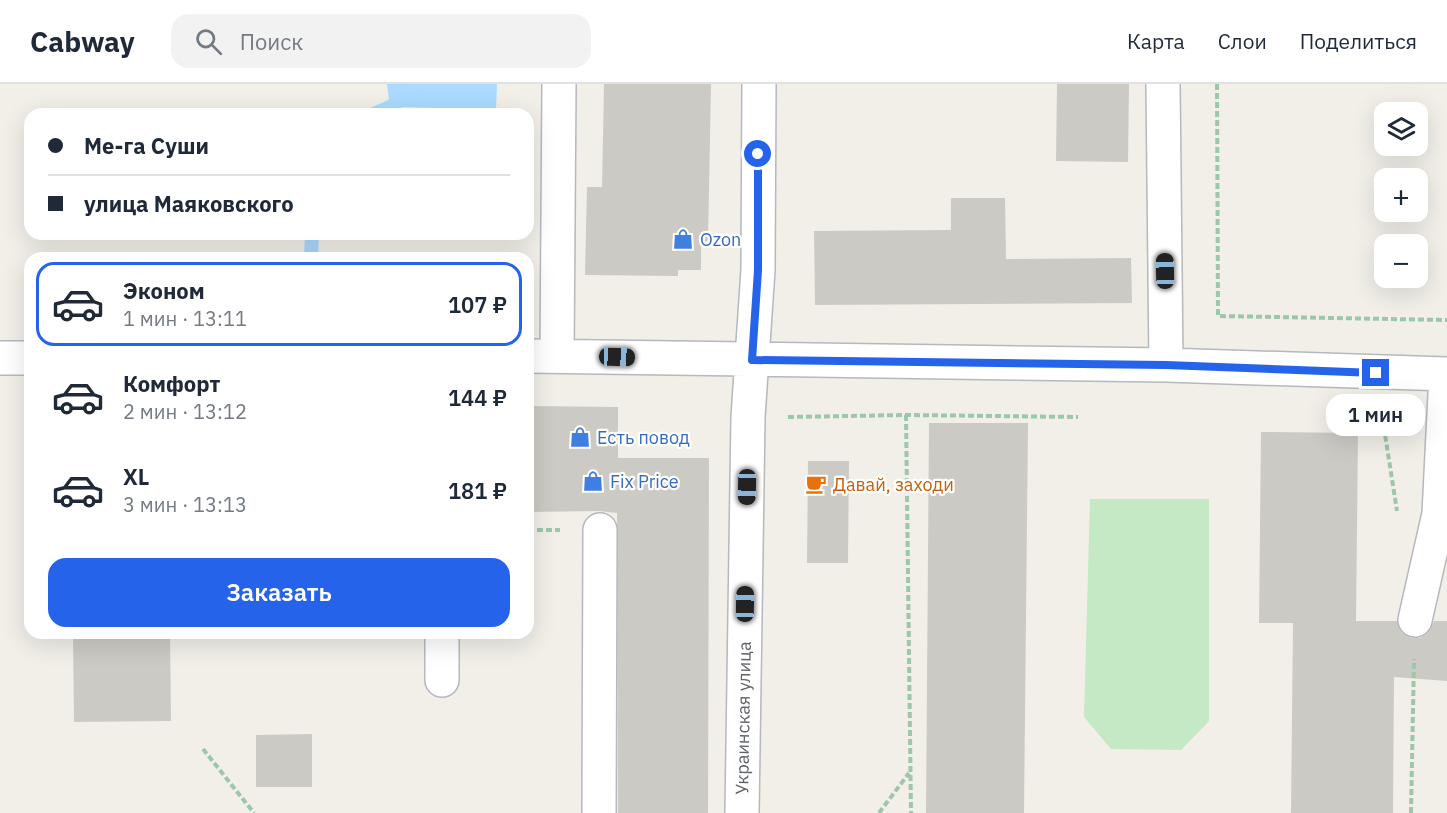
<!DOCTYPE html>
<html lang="ru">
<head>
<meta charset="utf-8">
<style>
  :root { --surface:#fff; --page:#f2f2f3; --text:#1f2937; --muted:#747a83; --line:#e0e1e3; --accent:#2563eb }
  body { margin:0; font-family:"IBM Plex Sans",sans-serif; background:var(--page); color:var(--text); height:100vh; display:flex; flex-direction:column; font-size:22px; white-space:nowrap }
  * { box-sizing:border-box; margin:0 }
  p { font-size:20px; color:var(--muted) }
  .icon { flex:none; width:33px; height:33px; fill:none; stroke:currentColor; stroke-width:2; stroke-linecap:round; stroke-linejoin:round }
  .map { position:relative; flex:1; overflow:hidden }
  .side { position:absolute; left:24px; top:168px; width:510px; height:387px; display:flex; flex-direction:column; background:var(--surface); border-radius:18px; box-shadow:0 6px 24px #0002 }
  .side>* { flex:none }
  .banner { position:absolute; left:24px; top:24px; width:510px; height:132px; border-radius:18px; box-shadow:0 6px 24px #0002; display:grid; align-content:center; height:132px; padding:0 24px; background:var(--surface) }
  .fabs { position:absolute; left:1374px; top:18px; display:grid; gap:12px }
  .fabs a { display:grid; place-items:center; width:54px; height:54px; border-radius:12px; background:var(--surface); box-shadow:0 6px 24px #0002; font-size:30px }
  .end { position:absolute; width:27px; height:27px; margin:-14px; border:8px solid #2563eb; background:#fff; box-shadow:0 0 0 3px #fff }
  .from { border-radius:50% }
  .bubble { position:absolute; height:42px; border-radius:18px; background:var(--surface); box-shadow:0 6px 24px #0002; font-size:20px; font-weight:600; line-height:42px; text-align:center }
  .car { position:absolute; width:18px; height:36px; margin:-18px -9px; border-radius:8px; box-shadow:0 0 4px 2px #0007; background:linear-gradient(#222 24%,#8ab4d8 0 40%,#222 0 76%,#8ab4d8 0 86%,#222 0) }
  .banner b { display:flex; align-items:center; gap:21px; height:57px; font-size:22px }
  .banner b+b { border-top:2px solid var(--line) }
  .banner i { width:15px; height:15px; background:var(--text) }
  ul { padding:10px 0 0; list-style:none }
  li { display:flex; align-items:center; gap:18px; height:84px; margin:0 12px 9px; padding:0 12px; border:3px solid transparent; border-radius:18px }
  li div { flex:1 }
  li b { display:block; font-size:22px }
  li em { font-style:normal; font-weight:600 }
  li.current { border-color:var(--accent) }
  li>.icon { width:54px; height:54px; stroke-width:1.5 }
  .cta { display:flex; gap:12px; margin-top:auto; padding:12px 24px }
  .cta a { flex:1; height:69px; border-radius:18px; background:var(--accent); color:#fff; font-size:24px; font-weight:600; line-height:69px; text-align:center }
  header { display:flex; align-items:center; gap:36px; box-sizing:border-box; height:84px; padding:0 30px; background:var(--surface); border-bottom:2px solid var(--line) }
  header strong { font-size:28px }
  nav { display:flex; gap:33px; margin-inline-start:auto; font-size:21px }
  .search { width:420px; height:54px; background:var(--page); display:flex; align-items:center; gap:15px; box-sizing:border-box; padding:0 21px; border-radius:18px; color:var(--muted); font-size:22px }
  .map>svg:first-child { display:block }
</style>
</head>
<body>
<header>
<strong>Cabway</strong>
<div class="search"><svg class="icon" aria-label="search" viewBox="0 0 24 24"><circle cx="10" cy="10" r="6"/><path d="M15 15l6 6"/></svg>Поиск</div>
<nav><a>Карта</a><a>Слои</a><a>Поделиться</a></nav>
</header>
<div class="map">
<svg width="1447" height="729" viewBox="0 0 1447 729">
  <rect width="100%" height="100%" fill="#f1efe8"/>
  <!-- green -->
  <path fill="#c5e8c5" d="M 1090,415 L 1209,415 L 1209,637 L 1181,666 L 1111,665 L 1084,633 Z"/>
  <!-- water -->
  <path fill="#aadaff" d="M 387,0 L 497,0 L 496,25 L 390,23 Z"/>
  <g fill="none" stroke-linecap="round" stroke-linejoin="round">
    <!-- stream -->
    <path stroke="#aadaff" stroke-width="14" d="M 374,30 L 390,23 L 413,6 L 413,0
      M 311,174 L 312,150"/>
  </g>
  <!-- building -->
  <path fill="#cccac5" d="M 604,0 L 711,0 L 708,157 L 701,157 L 701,186 L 678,186 L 678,192 L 585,191 L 587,103 L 602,103 Z
    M 1057,0 L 1129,0 L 1128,78 L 1056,77 Z
    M 951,114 L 1005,114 L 1006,175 L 1131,174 L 1132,219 L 815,221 L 814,147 L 951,146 Z
    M 528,322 L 618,323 L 618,374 L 709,374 L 708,729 L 618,729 L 617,429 L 599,427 L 528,428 Z
    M 929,339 L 1028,339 L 1024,729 L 926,729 Z
    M 1261,348 L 1358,349 L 1356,537 L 1397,537 L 1402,549 L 1411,554 L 1420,554 L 1428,549 L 1434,537 L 1447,537 L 1447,597 L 1394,593 L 1393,729 L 1291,729 L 1293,539 L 1259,539 Z
    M 808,377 L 849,377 L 848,479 L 807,479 Z
    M 73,549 L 170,549 L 171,637 L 74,638 Z
    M 312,650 L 312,703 L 256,703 L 256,651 Z"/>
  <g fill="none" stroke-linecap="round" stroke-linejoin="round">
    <!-- minor casing -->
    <g stroke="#b5b8bc" stroke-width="36">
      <path id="minor" d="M 1163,0 L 1166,281
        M 528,272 L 1166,281 L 1447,290
        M 557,272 L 559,0
        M 0,274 L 30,274
        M 1415,536 L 1439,430 L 1446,290
        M 442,596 L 442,549
        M 599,729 L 600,446
        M 742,729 L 748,333 L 758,186 L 759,0"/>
    </g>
    <!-- path -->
    <path stroke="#9cc7a9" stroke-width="4" stroke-dasharray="6 3" stroke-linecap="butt" d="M 1217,0 L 1218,232 L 1447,236
      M 1381,325 L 1397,427
      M 906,331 L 911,729
      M 788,333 L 906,331 L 1078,333
      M 528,446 L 560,446
      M 203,665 L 254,729
      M 879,729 L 909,689
      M 1411,729 L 1414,575"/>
    <!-- minor -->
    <use href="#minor" stroke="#fff" stroke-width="33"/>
  </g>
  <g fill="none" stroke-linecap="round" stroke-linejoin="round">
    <!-- route -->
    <path stroke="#2563eb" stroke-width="8" d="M 758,70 L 758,186 L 752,276 L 1166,281 L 1376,289"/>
  </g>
  <!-- icons -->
  <defs>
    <g id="shop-bare" transform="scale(1.62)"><path d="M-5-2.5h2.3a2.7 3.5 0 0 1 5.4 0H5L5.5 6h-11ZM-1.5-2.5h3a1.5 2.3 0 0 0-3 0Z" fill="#3f7fe0" stroke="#fff" stroke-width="2.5" paint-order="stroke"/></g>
    <g id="cafe-bare" transform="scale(1.62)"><path d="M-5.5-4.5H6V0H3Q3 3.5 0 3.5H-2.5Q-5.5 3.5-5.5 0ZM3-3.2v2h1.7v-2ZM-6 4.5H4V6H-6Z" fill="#e8710a" stroke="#fff" stroke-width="2.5" paint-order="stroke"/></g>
  </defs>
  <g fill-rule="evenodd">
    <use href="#shop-bare" x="683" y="155"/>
    <use href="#shop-bare" x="580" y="353"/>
    <use href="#shop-bare" x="593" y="397"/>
    <use href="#cafe-bare" x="816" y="400"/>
  </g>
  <g text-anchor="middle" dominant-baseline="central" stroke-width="4.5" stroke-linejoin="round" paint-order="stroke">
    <!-- shop labels -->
    <g font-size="18" fill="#366cbe" stroke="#fff" text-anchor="start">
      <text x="700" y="155">Ozon</text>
      <text x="597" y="353">Есть повод</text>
      <text x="610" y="397">Fix Price</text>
    </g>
    <!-- food labels -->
    <g font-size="18" fill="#c56008" stroke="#fff" text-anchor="start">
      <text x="833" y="400">Давай, заходи</text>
    </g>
    <!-- street labels -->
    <g font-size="18" fill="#5f6368" stroke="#fff">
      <text transform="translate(743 634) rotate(-89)">Украинская улица</text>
    </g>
  </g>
</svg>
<div class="fabs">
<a><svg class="icon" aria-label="layers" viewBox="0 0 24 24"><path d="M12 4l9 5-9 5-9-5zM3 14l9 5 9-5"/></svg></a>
<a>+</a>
<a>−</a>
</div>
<i class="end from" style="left:758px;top:70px"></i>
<i class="end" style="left:1376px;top:289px"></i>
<div class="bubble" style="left:1326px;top:310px;width:99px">1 мин</div>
<i class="car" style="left:1165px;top:187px;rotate:359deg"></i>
<i class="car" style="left:617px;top:273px;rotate:92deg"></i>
<i class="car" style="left:747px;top:403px;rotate:181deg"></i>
<i class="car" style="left:745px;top:520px;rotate:1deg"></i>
<div class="banner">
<b><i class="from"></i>Ме-га Суши</b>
<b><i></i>улица Маяковского</b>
</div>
<section class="side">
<ul>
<li class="current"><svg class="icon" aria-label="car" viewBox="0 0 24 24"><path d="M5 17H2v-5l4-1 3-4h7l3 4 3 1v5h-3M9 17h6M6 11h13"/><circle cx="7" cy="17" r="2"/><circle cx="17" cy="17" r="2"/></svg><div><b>Эконом</b><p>1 мин · 13:11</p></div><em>107 ₽</em></li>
<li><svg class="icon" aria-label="car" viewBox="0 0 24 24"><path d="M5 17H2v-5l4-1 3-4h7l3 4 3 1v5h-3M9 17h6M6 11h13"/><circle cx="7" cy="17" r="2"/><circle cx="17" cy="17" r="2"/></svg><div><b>Комфорт</b><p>2 мин · 13:12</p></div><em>144 ₽</em></li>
<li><svg class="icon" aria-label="car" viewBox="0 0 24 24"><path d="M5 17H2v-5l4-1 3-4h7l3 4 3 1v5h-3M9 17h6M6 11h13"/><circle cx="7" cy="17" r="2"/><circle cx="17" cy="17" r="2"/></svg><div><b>XL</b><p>3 мин · 13:13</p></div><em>181 ₽</em></li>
</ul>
<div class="cta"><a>Заказать</a></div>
</section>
</div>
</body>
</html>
